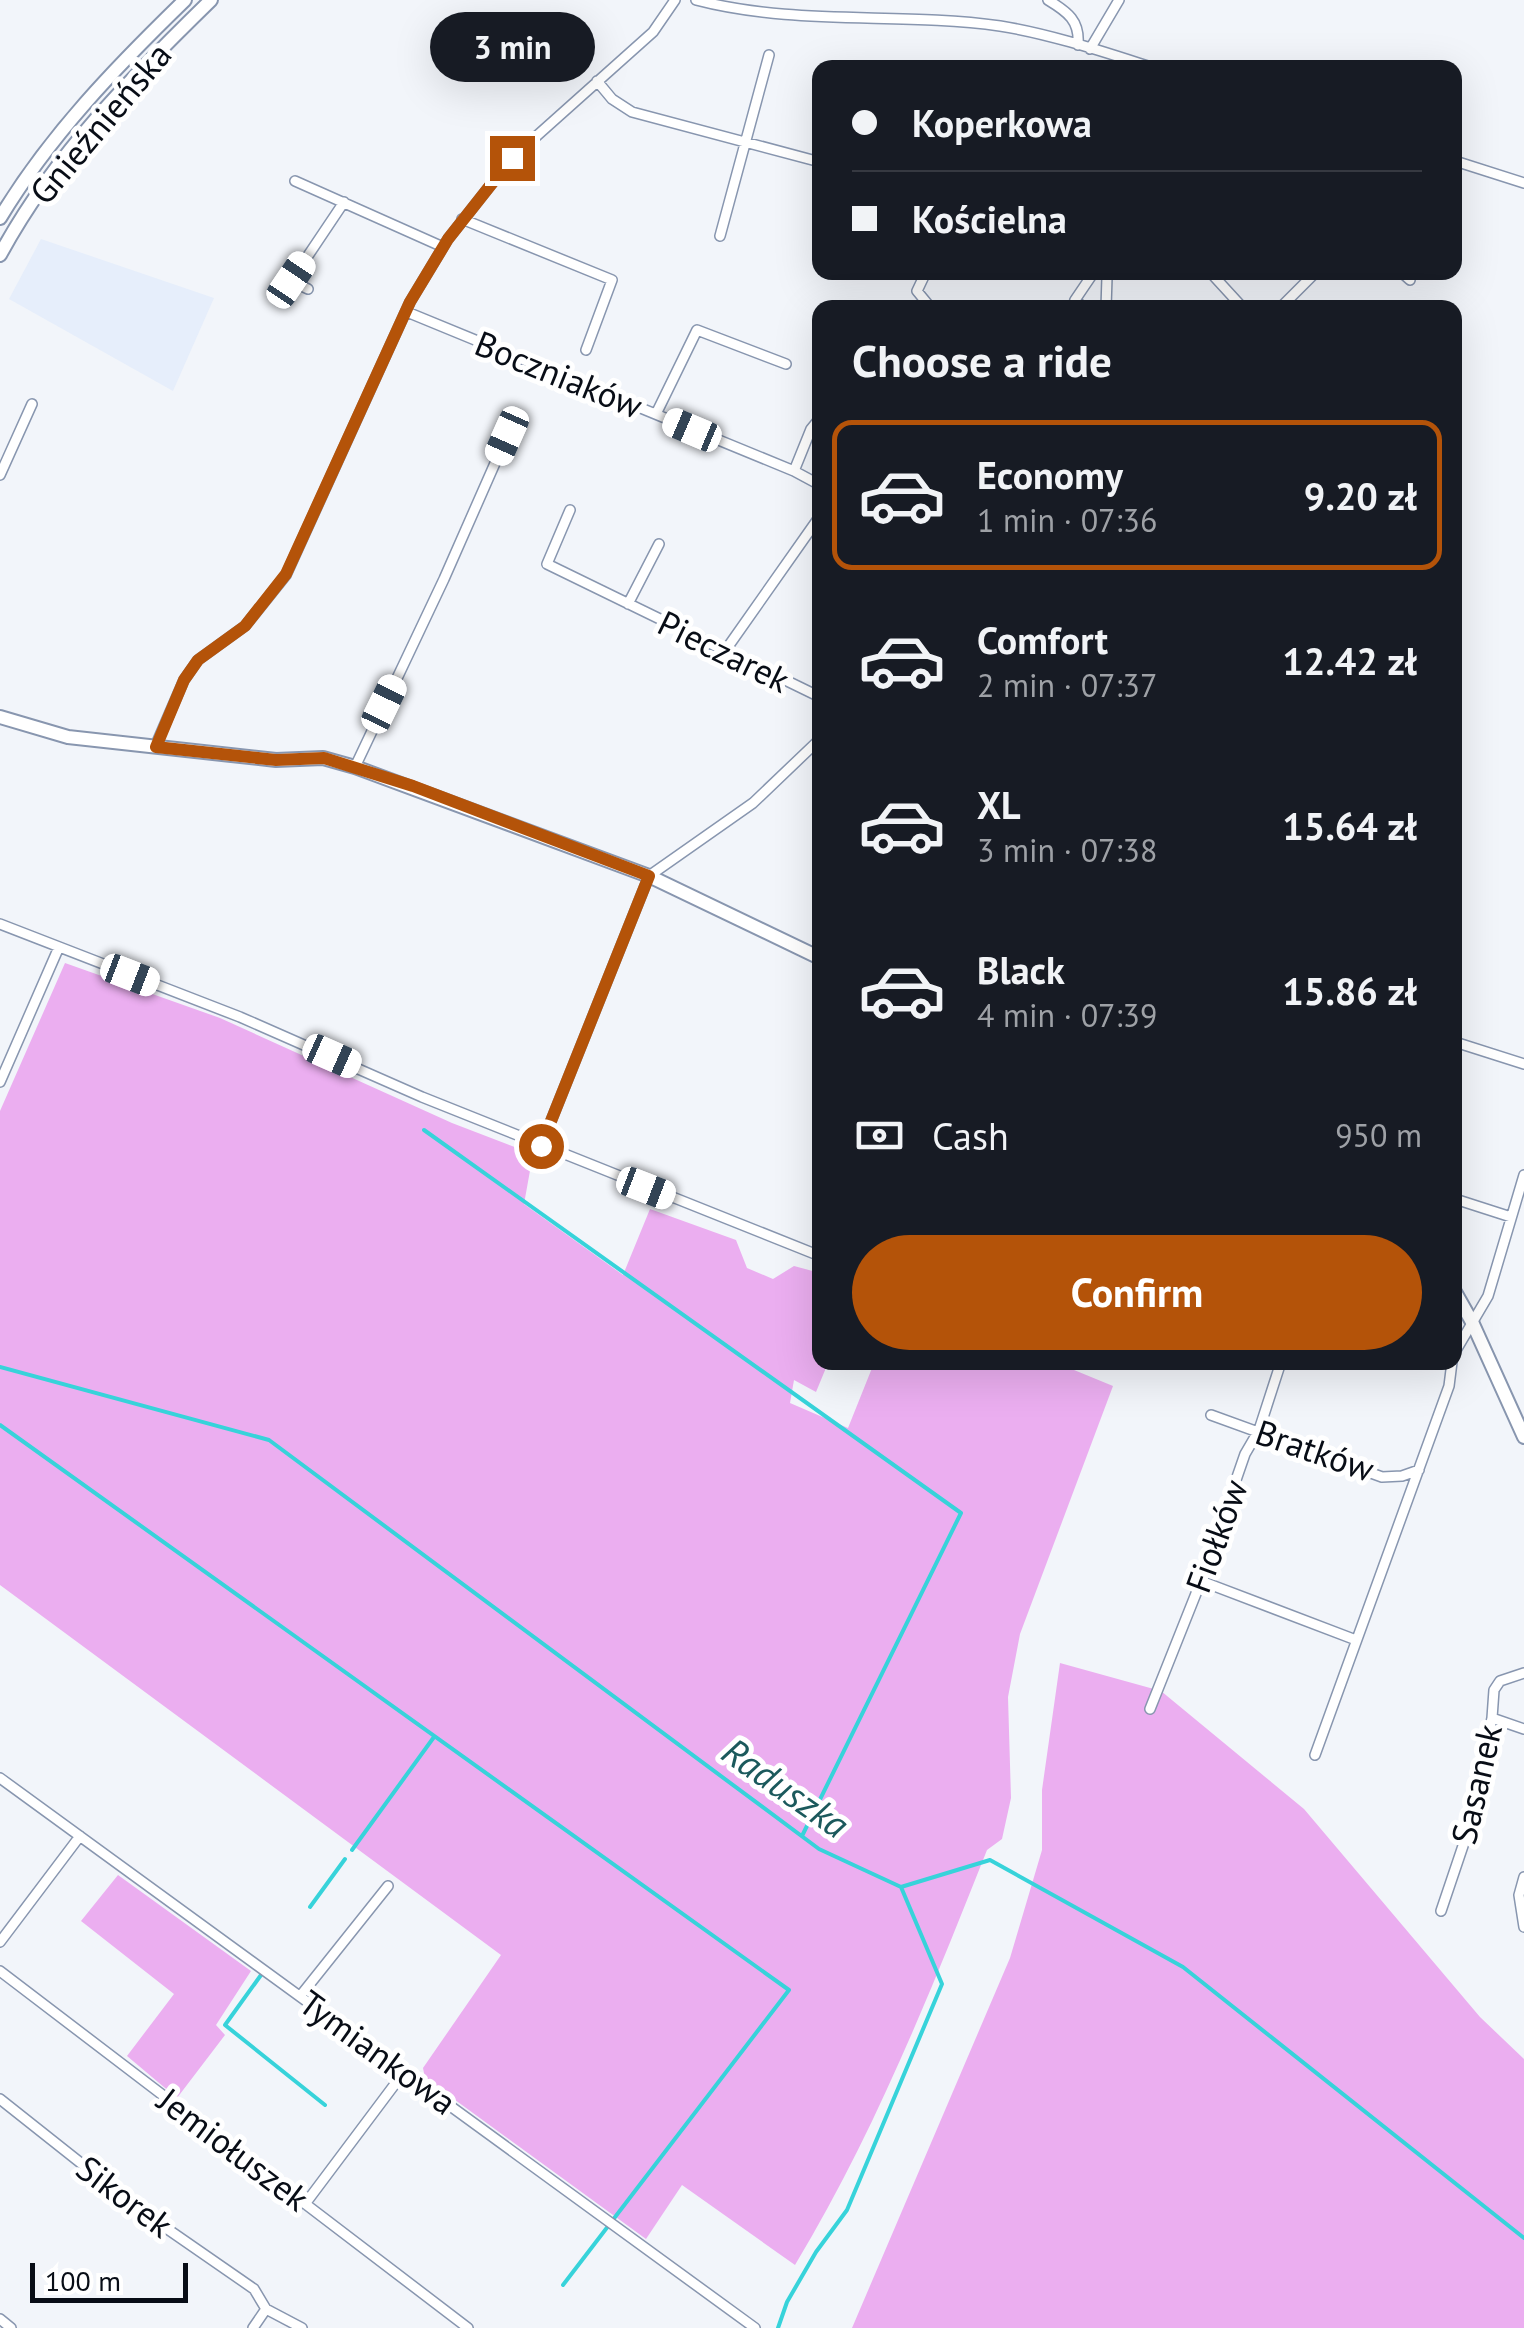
<!DOCTYPE html>
<html lang="en">
<head>
<meta charset="utf-8">
<style>
  :root { --surface:#171b24; --page:#20242c; --text:#f1f3f6; --muted:#9ea1a6; --line:#363941; --accent:#b45309 }
  body { margin:0; font-family:"PT Sans",sans-serif; background:var(--page); color:var(--text); height:100vh; display:flex; flex-direction:column; font-size:38px; white-space:nowrap }
  * { box-sizing:border-box; margin:0 }
  p { font-size:32px; color:var(--muted) }
  .icon { flex:none; width:55px; height:55px; fill:none; stroke:currentColor; stroke-width:2; stroke-linecap:round; stroke-linejoin:round }
  .map { position:relative; flex:1; overflow:hidden }
  .details { position:absolute; left:812px; top:300px; width:650px; height:1070px; display:flex; flex-direction:column; background:var(--surface); border-radius:20px; box-shadow:0 10px 40px #0002 }
  .details>* { flex:none }
  .hud { position:absolute; left:812px; top:60px; width:650px; height:220px; border-radius:20px; box-shadow:0 10px 40px #0002; display:grid; align-content:center; height:220px; padding:0 40px; background:var(--surface) }
  .scale { position:absolute; left:30px; bottom:25px; width:158px; box-sizing:border-box; padding-left:10px; border:5px solid #080d16; border-top:0; font-size:28px; line-height:35px; white-space:nowrap; color:#080d16; -webkit-text-stroke:8px #fff; paint-order:stroke }
  .end { position:absolute; width:45px; height:45px; margin:-22px; border:12px solid #b45309; background:#fff; box-shadow:0 0 0 5px #fff }
  .from { border-radius:50% }
  .bubble { position:absolute; height:70px; border-radius:35px; background:var(--surface); box-shadow:0 10px 40px #0002; font-size:32px; font-weight:600; line-height:70px; text-align:center }
  .car { position:absolute; width:30px; height:60px; margin:-30px -15px; border-radius:12px; box-shadow:0 0 8px 2px #0007; background:linear-gradient(#fff 24%,#345 0 40%,#fff 0 76%,#345 0 86%,#fff 0) }
  .hud b { display:flex; align-items:center; gap:35px; height:95px; font-size:38px }
  .hud b+b { border-top:2px solid var(--line) }
  .hud i { width:25px; height:25px; background:var(--text) }
  ul { padding:0; list-style:none }
  li { display:flex; align-items:center; gap:30px; height:150px; margin:0 20px 15px; padding:0 20px; border:5px solid transparent; border-radius:20px }
  li div { flex:1 }
  li b { display:block; font-size:38px }
  li em { font-style:normal; font-weight:600 }
  li.on { border-color:var(--accent) }
  li>.icon { width:90px; height:90px; stroke-width:1.5 }
  h2 { padding:0 40px; font-size:45px; line-height:120px }
  .pay { display:flex; align-items:center; gap:25px; height:110px; padding:0 40px; font-size:38px }
  .pay p { margin-inline-start:auto }
  .action { display:flex; gap:20px; margin-top:auto; padding:20px 40px }
  .action a { flex:1; height:115px; border-radius:60px; background:var(--accent); color:#fff; font-size:40px; font-weight:600; line-height:115px; text-align:center }
  .map>svg:first-child { display:block }
</style>
</head>
<body>
<div class="map">
<svg width="1524" height="2328" viewBox="0 0 1524 2328">
  <rect width="100%" height="100%" fill="#f2f5fa"/>
  <!-- built -->
  <path fill="#e6eefb" d="M 41,239 L 214,298 L 173,391 L 9,299 Z"/>
  <!-- green -->
  <path fill="#ebaef0" d="M 65,963 L 220,1018 L 452,1123 L 533,1154 L 524,1204 L 623,1275 L 650,1209 L 736,1240 L 747,1268 L 773,1279 L 794,1266 L 820,1273 L 820,1362 L 828,1363 L 816,1392 L 794,1380 L 790,1403 L 848,1428 L 874,1363 L 1057,1363 L 1113,1386 L 1020,1634 L 1008,1697 L 1011,1798 L 1002,1839 L 987,1850 C 931,1991 874,2134 795,2265 L 682,2185 L 646,2239 L 425,2078 L 423,2068 L 501,1955 L 0,1585 L 0,1111 Z
    M 1060,1663 L 1161,1691 L 1304,1809 L 1480,2017 L 1524,2059 L 1524,2328 L 852,2328 L 1010,1958 L 1042,1850 L 1042,1790 Z
    M 118,1875 L 251,1971 L 216,2025 L 225,2035 L 177,2098 L 127,2056 L 174,1994 L 81,1921 Z"/>
  <g fill="none" stroke-linecap="round" stroke-linejoin="round">
    <!-- stream -->
    <path stroke="#37d3da" stroke-width="4" d="M 424,1130 L 961,1513 L 802,1836
      M 0,1367 L 269,1440 L 819,1849 L 901,1887 L 990,1860 L 1183,1967 L 1524,2238
      M 0,1425 L 789,1990 L 563,2285
      M 352,1850 L 434,1737
      M 310,1907 L 345,1859
      M 261,1975 L 225,2025 L 325,2105
      M 778,2328 L 787,2302 L 816,2252 L 847,2210 L 942,1984 L 901,1887"/>
    <!-- street casing -->
    <g stroke="#8896af" stroke-width="12">
      <path id="street" d="M 696,0 C 795,26 899,12 1000,26 C 1051,34 1104,52 1154,68
        M 1048,0 C 1068,12 1080,21 1078,45
        M 1090,49 L 1119,0
        M 597,81 L 612,99 L 632,112 L 820,162
        M 1455,161 L 1524,183
        M 295,181 L 443,247
        M 462,219 L 612,280 L 586,350
        M 720,236 L 769,55
        M 926,272 L 917,291 L 931,308
        M 1101,272 L 1107,277 L 1106,308
        M 1210,272 L 1243,308
        M 1401,272 L 1410,280
        M 308,289 L 291,281 L 344,202
        M 1084,308 L 1075,300 L 1094,272
        M 1280,308 L 1316,272
        M 407,312 L 794,471 L 820,485
        M 656,414 L 697,330 L 786,364
        M 794,471 L 811,429 L 820,418
        M 0,475 L 32,404
        M 570,510 L 547,564 L 820,697
        M 628,604 L 659,544
        M 725,651 L 820,516
        M 155,747 L 184,680 L 198,660 L 245,626 L 286,575 L 410,302 L 448,239 L 512,158 L 653,32 L 675,0
        M 355,767 L 444,579 L 507,436
        M 0,924 L 240,1017 L 422,1097 L 820,1256
        M 1458,1043 L 1524,1064
        M 0,1082 L 59,947
        M 541,1146 L 649,876 L 753,803 L 820,739
        M 1455,1199 L 1511,1217
        M 1455,1352 L 1488,1296 L 1524,1175
        M 1211,1415 L 1382,1477 L 1402,1476 L 1419,1470
        M 1201,1581 L 1356,1640
        M 1150,1709 L 1201,1581 L 1245,1454 L 1259,1430 L 1281,1362
        M 1492,1718 L 1524,1729
        M 1315,1755 L 1449,1386 L 1452,1362
        M 0,1778 L 755,2328
        M 1524,1877 L 1519,1895 L 1524,1927
        M 1441,1911 L 1468,1831 L 1492,1718 L 1494,1690 L 1500,1681 L 1524,1673
        M 0,1942 L 80,1836
        M 0,1971 L 468,2328
        M 301,1995 L 388,1886
        M 0,2099 L 140,2210 L 254,2289 L 266,2309 L 253,2328
        M 305,2204 L 404,2072
        M 266,2309 L 302,2328
        M 0,2319 L 11,2328"/>
    </g>
    <!-- secondary casing -->
    <g stroke="#8896af" stroke-width="16">
      <path id="secondary" d="M 0,218 C 50,135 116,67 185,0
        M 0,255 C 54,155 131,78 211,0
        M 0,717 L 68,737 L 276,760 L 323,758 L 355,767 L 649,876 L 820,958
        M 1455,1292 L 1472,1322 L 1524,1437"/>
    </g>
    <!-- street -->
    <use href="#street" stroke="#fff" stroke-width="9"/>
    <!-- secondary -->
    <use href="#secondary" stroke="#fff" stroke-width="12"/>
  </g>
  <g fill="none" stroke-linecap="round" stroke-linejoin="round">
    <!-- route -->
    <path stroke="#b45309" stroke-width="12" d="M 512,158 L 448,239 L 410,302 L 286,574 L 245,626 L 198,660 L 184,680 L 156,747 L 276,760 L 324,758 L 413,786 L 649,876 L 541,1146"/>
  </g>
  <g text-anchor="middle" dominant-baseline="central" stroke-width="10" stroke-linejoin="round" paint-order="stroke">
    <!-- street labels -->
    <g font-size="35" fill="#080d16" stroke="#fff">
      <text transform="translate(100 123) rotate(-50)">Gnieźnieńska</text>
      <text transform="translate(559 374) rotate(22)">Boczniaków</text>
      <text transform="translate(724 651) rotate(26)">Pieczarek</text>
      <text transform="translate(1315 1450) rotate(19)">Bratków</text>
      <text transform="translate(1216 1536) rotate(-70)">Fiołków</text>
      <text transform="translate(1476 1784) rotate(-77)">Sasanek</text>
      <text transform="translate(378 2052) rotate(36)">Tymiankowa</text>
      <text transform="translate(234 2149) rotate(37)">Jemiołuszek</text>
      <text transform="translate(125 2196) rotate(37)">Sikorek</text>
    </g>
    <!-- water labels -->
    <g font-size="38" font-style="italic" fill="#1b595c" stroke="#fff">
      <text transform="translate(786 1787) rotate(35)">Raduszka</text>
    </g>
  </g>
</svg>
<div class="scale">100 m</div>
<i class="end from" style="left:541px;top:1146px"></i>
<i class="end" style="left:512px;top:158px"></i>
<div class="bubble" style="left:430px;top:12px;width:165px">3 min</div>
<i class="car" style="left:291px;top:280px;rotate:34deg"></i>
<i class="car" style="left:692px;top:430px;rotate:293deg"></i>
<i class="car" style="left:507px;top:436px;rotate:204deg"></i>
<i class="car" style="left:384px;top:704px;rotate:26deg"></i>
<i class="car" style="left:130px;top:975px;rotate:111deg"></i>
<i class="car" style="left:332px;top:1056px;rotate:114deg"></i>
<i class="car" style="left:646px;top:1188px;rotate:111deg"></i>
<div class="hud">
<b><i class="from"></i>Koperkowa</b>
<b><i></i>Kościelna</b>
</div>
<section class="details">
<h2>Choose a ride</h2>
<ul>
<li class="on"><svg class="icon" aria-label="car" viewBox="0 0 24 24"><path d="M5 17H2v-5l4-1 3-4h7l3 4 3 1v5h-3M9 17h6M6 11h13"/><circle cx="7" cy="17" r="2"/><circle cx="17" cy="17" r="2"/></svg><div><b>Economy</b><p>1 min · 07:36</p></div><em>9.20 zł</em></li>
<li><svg class="icon" aria-label="car" viewBox="0 0 24 24"><path d="M5 17H2v-5l4-1 3-4h7l3 4 3 1v5h-3M9 17h6M6 11h13"/><circle cx="7" cy="17" r="2"/><circle cx="17" cy="17" r="2"/></svg><div><b>Comfort</b><p>2 min · 07:37</p></div><em>12.42 zł</em></li>
<li><svg class="icon" aria-label="car" viewBox="0 0 24 24"><path d="M5 17H2v-5l4-1 3-4h7l3 4 3 1v5h-3M9 17h6M6 11h13"/><circle cx="7" cy="17" r="2"/><circle cx="17" cy="17" r="2"/></svg><div><b>XL</b><p>3 min · 07:38</p></div><em>15.64 zł</em></li>
<li><svg class="icon" aria-label="car" viewBox="0 0 24 24"><path d="M5 17H2v-5l4-1 3-4h7l3 4 3 1v5h-3M9 17h6M6 11h13"/><circle cx="7" cy="17" r="2"/><circle cx="17" cy="17" r="2"/></svg><div><b>Black</b><p>4 min · 07:39</p></div><em>15.86 zł</em></li>
</ul>
<div class="pay"><svg class="icon" aria-label="cash" viewBox="0 0 24 24"><path d="M3 7h18v10H3z"/><circle cx="12" cy="12" r="2"/></svg>Cash<p>950 m</p></div>
<div class="action"><a>Confirm</a></div>
</section>
</div>
</body>
</html>
